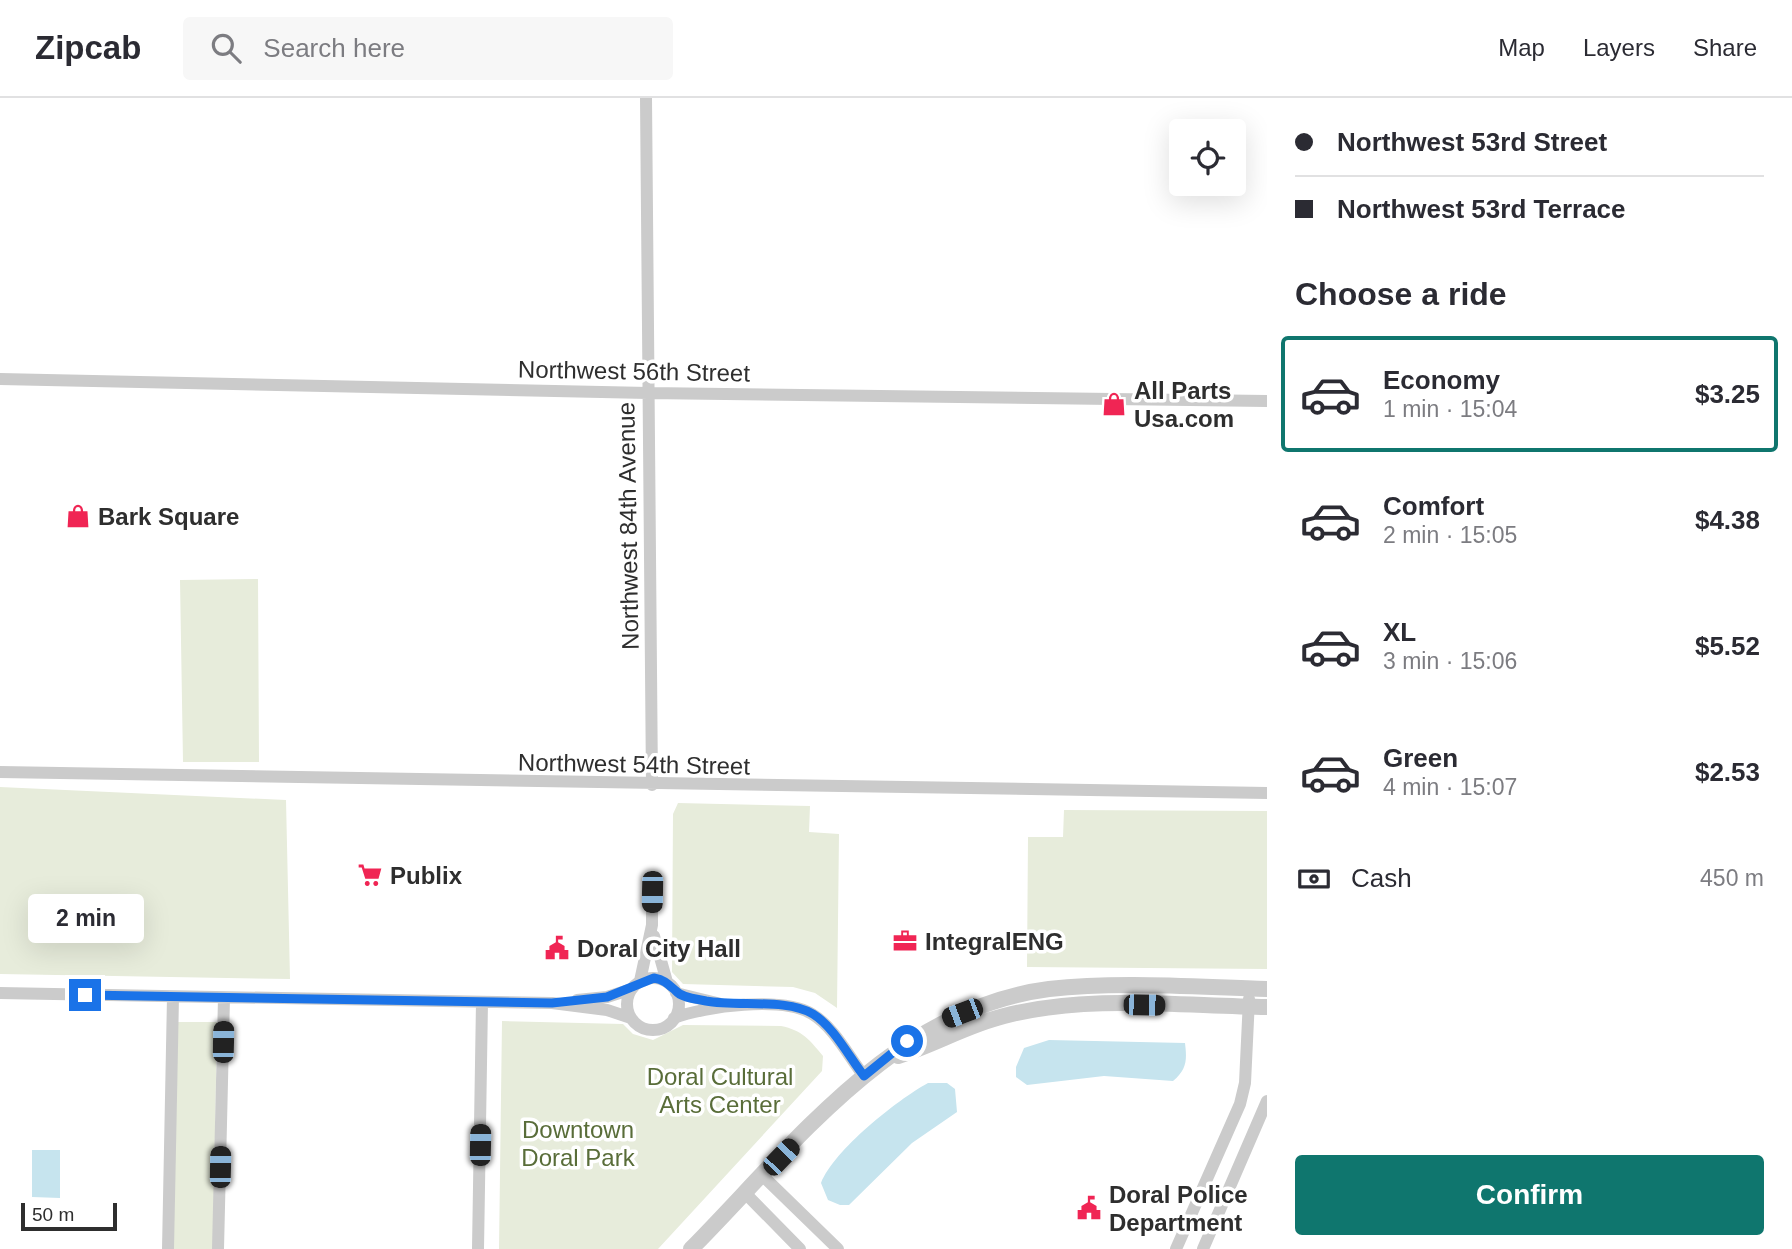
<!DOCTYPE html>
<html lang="en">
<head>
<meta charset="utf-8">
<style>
  :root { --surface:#fff; --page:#f7f7f7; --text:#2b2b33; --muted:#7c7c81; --line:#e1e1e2; --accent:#0f766e }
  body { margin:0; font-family:Helvetica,sans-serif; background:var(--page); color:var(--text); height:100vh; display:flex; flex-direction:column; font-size:26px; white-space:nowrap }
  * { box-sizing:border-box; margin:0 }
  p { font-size:23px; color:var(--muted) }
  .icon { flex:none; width:38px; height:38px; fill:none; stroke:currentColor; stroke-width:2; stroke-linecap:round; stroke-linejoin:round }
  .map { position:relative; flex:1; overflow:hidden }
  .side { display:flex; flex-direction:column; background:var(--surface); width:525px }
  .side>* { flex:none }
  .guide { display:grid; align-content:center; height:154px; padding:0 28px; background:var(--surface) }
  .tools { position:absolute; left:1169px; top:21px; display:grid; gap:14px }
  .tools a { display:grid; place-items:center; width:77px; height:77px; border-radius:7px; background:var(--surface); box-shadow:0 7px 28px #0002; font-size:35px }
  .scale { position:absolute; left:21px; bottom:18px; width:96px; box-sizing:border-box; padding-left:7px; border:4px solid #2e2e2e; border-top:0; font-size:19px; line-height:24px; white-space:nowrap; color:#2e2e2e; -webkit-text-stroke:5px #fff; paint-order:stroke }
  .end { position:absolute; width:32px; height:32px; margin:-16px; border:9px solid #1a73e8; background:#fff; box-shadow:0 0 0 4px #fff }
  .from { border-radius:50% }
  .bubble { position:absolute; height:49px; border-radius:7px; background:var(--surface); box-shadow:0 7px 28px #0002; font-size:23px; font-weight:700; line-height:49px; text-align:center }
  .car { position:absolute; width:21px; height:42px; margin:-21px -10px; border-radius:9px; box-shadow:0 0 5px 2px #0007; background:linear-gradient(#222 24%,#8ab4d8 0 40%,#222 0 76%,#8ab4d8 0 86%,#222 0) }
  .guide b { display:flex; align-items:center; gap:24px; height:66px; font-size:26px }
  .guide b+b { border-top:2px solid var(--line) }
  .guide i { width:18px; height:18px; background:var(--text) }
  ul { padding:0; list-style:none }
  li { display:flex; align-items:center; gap:21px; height:116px; margin:0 14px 10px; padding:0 14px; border:4px solid transparent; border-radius:7px }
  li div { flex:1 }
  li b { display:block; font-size:26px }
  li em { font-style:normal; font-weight:700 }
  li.selected { border-color:var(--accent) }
  li>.icon { width:63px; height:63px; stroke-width:1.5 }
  h2 { padding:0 28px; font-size:32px; line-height:84px }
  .pay { display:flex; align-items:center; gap:18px; height:77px; padding:0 28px; font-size:26px }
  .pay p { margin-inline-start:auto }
  .action { display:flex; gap:14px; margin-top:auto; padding:14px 28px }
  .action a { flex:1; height:80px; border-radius:7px; background:var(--accent); color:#fff; font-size:28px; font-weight:700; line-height:80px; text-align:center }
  header { display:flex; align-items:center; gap:42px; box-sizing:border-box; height:98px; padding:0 35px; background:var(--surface); border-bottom:2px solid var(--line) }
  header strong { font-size:33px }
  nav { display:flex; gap:38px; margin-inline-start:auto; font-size:24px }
  .search { width:490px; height:63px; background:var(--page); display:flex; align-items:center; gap:18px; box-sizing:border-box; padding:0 24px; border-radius:7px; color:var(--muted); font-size:26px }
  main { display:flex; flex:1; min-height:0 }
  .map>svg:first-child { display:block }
</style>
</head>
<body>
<header>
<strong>Zipcab</strong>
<div class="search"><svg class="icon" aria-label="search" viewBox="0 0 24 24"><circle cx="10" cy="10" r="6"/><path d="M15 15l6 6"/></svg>Search here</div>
<nav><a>Map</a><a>Layers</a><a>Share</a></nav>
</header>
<main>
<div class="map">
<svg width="1267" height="1151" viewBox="0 0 1267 1151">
  <rect width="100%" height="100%" fill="#fff"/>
  <!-- green -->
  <path fill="#e7ecdb" d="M 258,481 L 259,664 L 183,664 L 180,482 Z
    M 0,689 L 286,702 L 290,881 L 0,876 Z
    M 678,705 L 810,708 L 809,734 L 839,736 L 837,910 L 815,895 L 793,889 L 683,886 L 672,874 L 673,716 Z
    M 1064,712 L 1267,713 L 1267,871 L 1027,869 L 1028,739 L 1063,739 Z
    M 502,923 L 623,926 L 633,936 L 653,942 L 683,927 L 781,928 C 802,932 810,942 823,958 L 822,973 L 658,1151 L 499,1151 Z
    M 175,924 L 217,924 L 213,1151 L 171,1151 Z"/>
  <!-- water -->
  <path fill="#c6e4ee" d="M 1049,942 L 1185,945 C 1187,962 1187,971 1173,983 L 1104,978 L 1027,987 L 1016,979 L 1016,969 L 1024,950 Z
    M 928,985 L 947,985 L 955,991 L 957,1014 L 912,1045 L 849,1107 L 840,1107 L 828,1102 L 821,1085 C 834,1052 897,1002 928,985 Z
    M 32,1052 L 60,1052 L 60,1100 L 32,1099 Z"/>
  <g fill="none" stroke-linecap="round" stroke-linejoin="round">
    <!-- minor -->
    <path stroke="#cbcbcb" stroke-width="12" d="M 646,0 L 652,687
      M 0,281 L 648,295 L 1267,303
      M 0,674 L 1267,695
      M 654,838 L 667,884
      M627 906a26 26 0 1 1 52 0a26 26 0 1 1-52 0Z
      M 640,883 L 652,827 L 652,794
      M 0,895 L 552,905 L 607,912 L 631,920
      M 676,895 L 721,906
      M 577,902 L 607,899 L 632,891
      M 674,920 C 705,908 783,898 812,916 C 834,929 849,959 864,978
      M 763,1078 L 838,1151
      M 746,1096 L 800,1151
      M 168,1151 L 173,899
      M 218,1151 L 224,900
      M 478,1151 L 482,904
      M 1176,1151 L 1240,1006 L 1245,985 L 1249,901
      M 1203,1151 L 1267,1003"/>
    <!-- tertiary -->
    <path stroke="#cbcbcb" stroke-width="16" d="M 898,958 C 934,947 967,927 1004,918 C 1088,896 1181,908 1267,909
      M 691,1151 C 794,1047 894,911 1049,891 C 1120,883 1195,889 1267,891"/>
  </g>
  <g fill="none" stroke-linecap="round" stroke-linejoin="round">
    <!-- route -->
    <path stroke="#1a73e8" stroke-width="9" d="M 85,897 L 552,905 L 607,899 L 654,880 C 665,882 668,886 676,893 C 682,900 697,901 706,903 C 737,909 787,900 813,916 C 834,929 849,959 864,978 L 907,943"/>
  </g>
  <!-- icons -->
  <defs>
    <g id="shop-bare" transform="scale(1.89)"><path d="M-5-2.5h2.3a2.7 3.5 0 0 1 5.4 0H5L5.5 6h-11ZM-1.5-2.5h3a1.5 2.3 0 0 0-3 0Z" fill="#f02554" stroke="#fff" stroke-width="2.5" paint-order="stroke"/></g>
    <g id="supermarket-bare" transform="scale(1.89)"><path d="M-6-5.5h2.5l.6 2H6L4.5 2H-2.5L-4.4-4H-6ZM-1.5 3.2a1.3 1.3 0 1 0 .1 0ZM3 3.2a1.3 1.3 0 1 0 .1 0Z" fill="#f02554" stroke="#fff" stroke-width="2.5" paint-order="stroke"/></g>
    <g id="office-bare" transform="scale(1.89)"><path d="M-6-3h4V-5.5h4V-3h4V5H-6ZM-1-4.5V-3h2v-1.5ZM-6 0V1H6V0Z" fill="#f02554" stroke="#fff" stroke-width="2.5" paint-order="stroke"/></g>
    <g id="civic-bare" transform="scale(1.89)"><path d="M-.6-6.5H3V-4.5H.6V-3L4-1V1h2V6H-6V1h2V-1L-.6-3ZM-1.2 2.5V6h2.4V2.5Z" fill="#f02554" stroke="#fff" stroke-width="2.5" paint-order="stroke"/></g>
  </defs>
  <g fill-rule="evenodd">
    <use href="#shop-bare" x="1114" y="306"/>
    <use href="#shop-bare" x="78" y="418"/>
    <use href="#supermarket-bare" x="370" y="777"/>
    <use href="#office-bare" x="905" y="843"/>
    <use href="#civic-bare" x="557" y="850"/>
    <use href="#civic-bare" x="1089" y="1110"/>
  </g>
  <g text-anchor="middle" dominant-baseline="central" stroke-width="7" stroke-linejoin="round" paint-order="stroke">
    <!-- street labels -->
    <g font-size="24" fill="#2e2e2e" stroke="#fff">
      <text transform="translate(634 273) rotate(1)">Northwest 56th Street</text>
      <text transform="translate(628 428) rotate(-91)">Northwest 84th Avenue</text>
      <text transform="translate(634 666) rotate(1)">Northwest 54th Street</text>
    </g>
    <!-- poi labels -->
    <g font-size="24" font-weight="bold" fill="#2e2e2e" stroke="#fff" text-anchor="start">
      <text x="1134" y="292">All Parts<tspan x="1134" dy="28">Usa.com</tspan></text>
      <text x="98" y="418">Bark Square</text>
      <text x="390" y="777">Publix</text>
      <text x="925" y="843">IntegralENG</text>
      <text x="577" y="850">Doral City Hall</text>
      <text x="1109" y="1096">Doral Police<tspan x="1109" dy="28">Department</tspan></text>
    </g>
    <!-- park labels -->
    <g font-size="24" fill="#596d39" stroke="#fff">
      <text x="720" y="978">Doral Cultural<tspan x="720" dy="28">Arts Center</tspan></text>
      <text x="578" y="1031">Downtown<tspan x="578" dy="28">Doral Park</tspan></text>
    </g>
  </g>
</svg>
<div class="tools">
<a><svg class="icon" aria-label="locate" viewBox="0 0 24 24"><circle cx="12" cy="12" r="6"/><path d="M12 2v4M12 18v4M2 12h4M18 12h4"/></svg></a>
</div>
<div class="scale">50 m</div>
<i class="end from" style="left:907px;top:943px"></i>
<i class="end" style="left:85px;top:897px"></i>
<div class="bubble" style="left:28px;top:796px;width:116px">2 min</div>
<i class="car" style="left:652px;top:794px;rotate:181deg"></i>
<i class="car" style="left:1144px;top:907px;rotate:91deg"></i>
<i class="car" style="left:962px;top:915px;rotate:249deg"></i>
<i class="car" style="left:223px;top:944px;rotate:1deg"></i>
<i class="car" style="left:480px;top:1047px;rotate:1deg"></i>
<i class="car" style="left:781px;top:1059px;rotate:44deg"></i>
<i class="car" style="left:220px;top:1069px;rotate:1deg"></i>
</div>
<section class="side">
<div class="guide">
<b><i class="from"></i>Northwest 53rd Street</b>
<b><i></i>Northwest 53rd Terrace</b>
</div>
<h2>Choose a ride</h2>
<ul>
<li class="selected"><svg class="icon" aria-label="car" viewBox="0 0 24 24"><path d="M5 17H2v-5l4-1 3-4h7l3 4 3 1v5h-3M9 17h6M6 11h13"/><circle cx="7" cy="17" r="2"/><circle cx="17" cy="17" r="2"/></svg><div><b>Economy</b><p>1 min · 15:04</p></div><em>$3.25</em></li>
<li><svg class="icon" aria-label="car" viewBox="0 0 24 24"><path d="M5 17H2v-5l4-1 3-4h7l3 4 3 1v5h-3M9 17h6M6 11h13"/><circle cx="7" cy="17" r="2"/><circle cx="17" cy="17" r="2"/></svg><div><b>Comfort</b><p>2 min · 15:05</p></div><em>$4.38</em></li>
<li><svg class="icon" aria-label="car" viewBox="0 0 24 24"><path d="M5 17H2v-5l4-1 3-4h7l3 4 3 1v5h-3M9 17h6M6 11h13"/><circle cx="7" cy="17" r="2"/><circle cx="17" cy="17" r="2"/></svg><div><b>XL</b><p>3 min · 15:06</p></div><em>$5.52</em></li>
<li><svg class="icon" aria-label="car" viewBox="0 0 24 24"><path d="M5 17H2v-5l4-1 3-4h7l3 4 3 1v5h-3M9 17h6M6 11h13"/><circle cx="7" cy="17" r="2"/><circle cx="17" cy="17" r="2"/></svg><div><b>Green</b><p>4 min · 15:07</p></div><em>$2.53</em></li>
</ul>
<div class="pay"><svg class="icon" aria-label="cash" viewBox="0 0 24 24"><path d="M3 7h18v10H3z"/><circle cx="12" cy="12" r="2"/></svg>Cash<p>450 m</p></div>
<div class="action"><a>Confirm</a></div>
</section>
</main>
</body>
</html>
